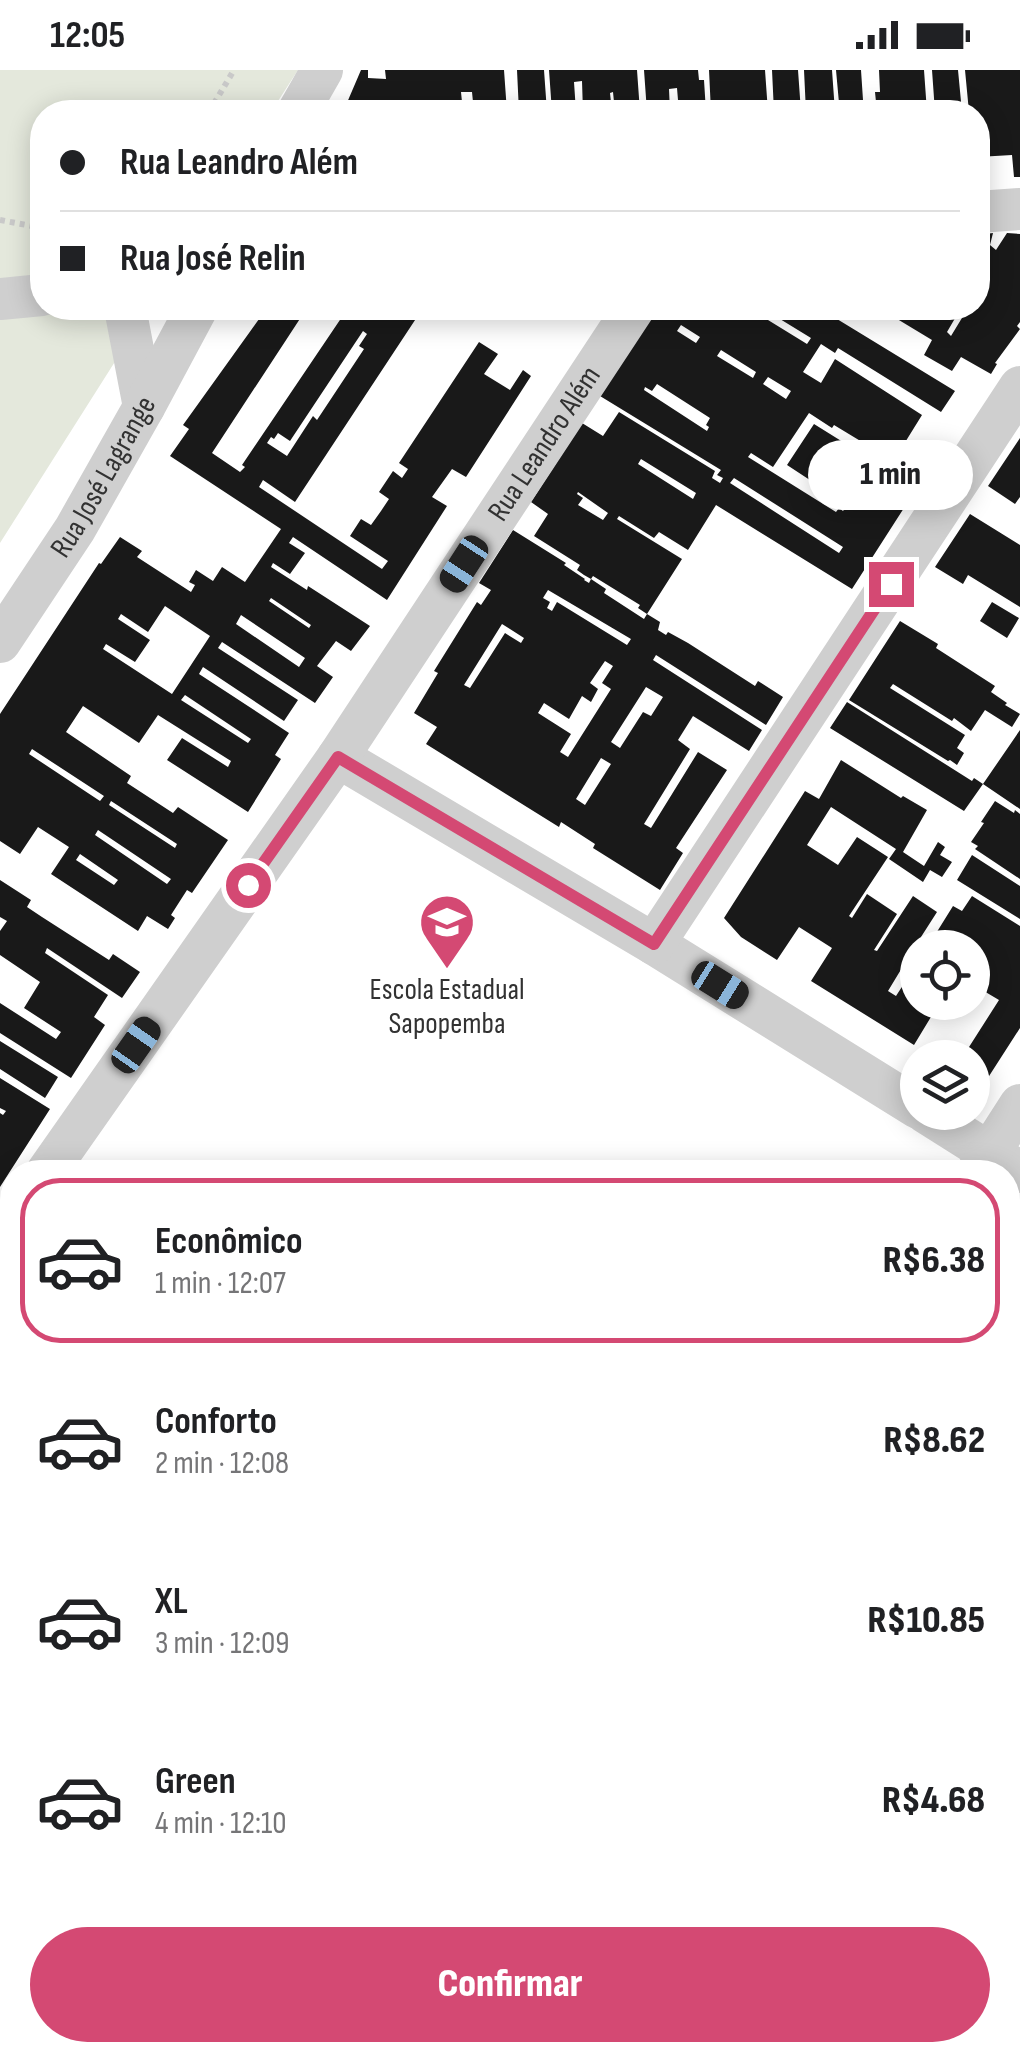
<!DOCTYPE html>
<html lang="pt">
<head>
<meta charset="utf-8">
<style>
  :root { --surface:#fff; --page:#f6f6f6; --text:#202124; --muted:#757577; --line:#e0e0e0; --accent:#d44973 }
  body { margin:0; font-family:"Sofia Sans Condensed",sans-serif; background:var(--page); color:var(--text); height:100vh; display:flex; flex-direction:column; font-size:38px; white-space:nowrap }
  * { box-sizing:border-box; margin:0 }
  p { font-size:32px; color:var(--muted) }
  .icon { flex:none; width:55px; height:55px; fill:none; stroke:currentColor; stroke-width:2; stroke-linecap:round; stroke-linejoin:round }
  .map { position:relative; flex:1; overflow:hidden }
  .sheet { position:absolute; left:0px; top:1090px; width:1020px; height:902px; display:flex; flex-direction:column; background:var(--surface); border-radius:40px 40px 0 0; box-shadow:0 5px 25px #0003 }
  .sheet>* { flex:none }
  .banner { position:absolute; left:30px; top:30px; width:960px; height:220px; border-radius:40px; box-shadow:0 5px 25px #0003; display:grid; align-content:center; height:220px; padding:0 30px; background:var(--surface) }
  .tools { position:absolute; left:900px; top:860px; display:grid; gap:20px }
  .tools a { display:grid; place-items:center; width:90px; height:90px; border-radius:50%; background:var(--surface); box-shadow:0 5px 25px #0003; font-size:50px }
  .end { position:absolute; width:45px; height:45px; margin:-22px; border:12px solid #d44973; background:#fff; box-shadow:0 0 0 5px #fff }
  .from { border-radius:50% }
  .bubble { position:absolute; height:70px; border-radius:35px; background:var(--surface); box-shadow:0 5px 25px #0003; font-size:32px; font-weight:800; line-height:70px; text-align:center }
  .car { position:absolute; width:30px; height:60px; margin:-30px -15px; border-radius:12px; box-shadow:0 0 8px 2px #0007; background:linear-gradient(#222 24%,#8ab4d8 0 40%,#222 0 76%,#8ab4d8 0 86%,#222 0) }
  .banner b { display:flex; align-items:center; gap:35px; height:95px; font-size:38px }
  .banner b+b { border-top:2px solid var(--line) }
  .banner i { width:25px; height:25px; background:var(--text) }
  ul { padding:18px 0 0; list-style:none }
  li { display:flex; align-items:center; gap:30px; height:165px; margin:0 20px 15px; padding:0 10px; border:5px solid transparent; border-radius:40px }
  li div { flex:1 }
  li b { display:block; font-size:38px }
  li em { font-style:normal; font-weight:800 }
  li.active { border-color:var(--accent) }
  li>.icon { width:90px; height:90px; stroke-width:1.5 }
  .button { display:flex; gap:20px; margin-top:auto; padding:20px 30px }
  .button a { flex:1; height:115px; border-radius:60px; background:var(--accent); color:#fff; font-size:40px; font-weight:800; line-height:115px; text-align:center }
  .status { display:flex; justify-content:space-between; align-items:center; height:70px; padding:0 50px; background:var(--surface); direction:ltr }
  .status svg { height:28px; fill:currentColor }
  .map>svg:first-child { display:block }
</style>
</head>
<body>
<div class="status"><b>12:05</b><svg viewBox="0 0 49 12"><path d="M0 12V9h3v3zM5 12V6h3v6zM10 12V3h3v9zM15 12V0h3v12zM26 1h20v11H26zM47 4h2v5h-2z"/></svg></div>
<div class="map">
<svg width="1020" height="1991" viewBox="0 0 1020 1991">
  <rect width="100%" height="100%" fill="#fff"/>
  <!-- green -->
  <path fill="#e4e8dc" d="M 0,0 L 298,0 L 271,42 L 42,42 L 42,238 L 149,238 L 0,473 Z
    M 1008,1130 L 1020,1138 L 1020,1638 L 1008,1648 Z"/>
  <!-- building -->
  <path fill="#191919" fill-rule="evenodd" d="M 361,0 L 368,0 L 368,8 L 386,9 L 385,0 L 504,0 L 507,42 L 474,42 L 472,22 L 461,22 L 463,42 L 343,42 Z
    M 517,0 L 544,0 L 547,42 L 519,42 Z
    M 549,0 L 637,0 L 640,42 L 615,42 L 613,22 L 610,23 L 612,42 L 583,42 L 582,11 L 574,12 L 576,42 L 552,42 Z
    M 644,0 L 698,0 L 699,10 L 704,10 L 706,42 L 679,42 L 677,18 L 669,19 L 670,42 L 647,42 Z
    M 709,0 L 765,0 L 768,42 L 744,42 L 743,33 L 739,34 L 740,42 L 711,42 Z
    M 772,0 L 798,0 L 801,42 L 774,42 Z
    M 804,0 L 832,0 L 835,42 L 806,42 Z
    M 836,0 L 861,0 L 863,30 L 839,33 Z
    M 879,0 L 924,0 L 927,42 L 877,42 L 875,22 L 880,22 Z
    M 932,0 L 958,0 L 962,42 L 935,42 Z
    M 965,0 L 1020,0 L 1020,107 L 1014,107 L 1012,85 L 978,87 L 978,42 L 969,42 Z
    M 993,163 L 990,175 L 996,180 L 1007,163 L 1020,164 L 1020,252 L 1017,256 L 1020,259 L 995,293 L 997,294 L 991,304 L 961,287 L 952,301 L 924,285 L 932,270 L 879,238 L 932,239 L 933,238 L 961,238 L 947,262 L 951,266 L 968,238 L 978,238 L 978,222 L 985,209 L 981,206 L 978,211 L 978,165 Z
    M 267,238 L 307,238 L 212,383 L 240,402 L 245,397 L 242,395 L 348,238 L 416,238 L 421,241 L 295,432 L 263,410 L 259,417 L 382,499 L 388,491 L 350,466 L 361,449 L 371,455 L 381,441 L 389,429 L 379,422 L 393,401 L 402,408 L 408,399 L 399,393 L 479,272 L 498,284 L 484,304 L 510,320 L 523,300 L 531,306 L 466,407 L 452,399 L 432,427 L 447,436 L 387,530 L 293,467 L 289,473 L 305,483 L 290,504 L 273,493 L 271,497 L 307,520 L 308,516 L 370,556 L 351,581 L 336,571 L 317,596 L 333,607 L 315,633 L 222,572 L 218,578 L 298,630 L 284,651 L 203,597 L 199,604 L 289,663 L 275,685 L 281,689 L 248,742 L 167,690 L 182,668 L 228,697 L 231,691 L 158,645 L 139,673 L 83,636 L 66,662 L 131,706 L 127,713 L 173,743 L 178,737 L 228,770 L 192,823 L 187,820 L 171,845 L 175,848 L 168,859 L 147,846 L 138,861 L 51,804 L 69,777 L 38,757 L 20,784 L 0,771 L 0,644 L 99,493 L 101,494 L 120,467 L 142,481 L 137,487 L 191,522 L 195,515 L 189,512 L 196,500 L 213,511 L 222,497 L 245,512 L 281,459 L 170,386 L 189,359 L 183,355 ZM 363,261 L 367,264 L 359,276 L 364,279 L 317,350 L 313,346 L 287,386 L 267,373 L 271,367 L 274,369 L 278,363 L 290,371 ZM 271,528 L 311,555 L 309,558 L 269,531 ZM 165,536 L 210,566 L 172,624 L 103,579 L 106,574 L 135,592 L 150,570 L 118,549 L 121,544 L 148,562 ZM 241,545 L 305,588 L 299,597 L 236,554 ZM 185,625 L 251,669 L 248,673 L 181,630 ZM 32,679 L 104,726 L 100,731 L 29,684 ZM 111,731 L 177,774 L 175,778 L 109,735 ZM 98,760 L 171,809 L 167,814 L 95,765 ZM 80,784 L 118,810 L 114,815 L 76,790 Z
    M 657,238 L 746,238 L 760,246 L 763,242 L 771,246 L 768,250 L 807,274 L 811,268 L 762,238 L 812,238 L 817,241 L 820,238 L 845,238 L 837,249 L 955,321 L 941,342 L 838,278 L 835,283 L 821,274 L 803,302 L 821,313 L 835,289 L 922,345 L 891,395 L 871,382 L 872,378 L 834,355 L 832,358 L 809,343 L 773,397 L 751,383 L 748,387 L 836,442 L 839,438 L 843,441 L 848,435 L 787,395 L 814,354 L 891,402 L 894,396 L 920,413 L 852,519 L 716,435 L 688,480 L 659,462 L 654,468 L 619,446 L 617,449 L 682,489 L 647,544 L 638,538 L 640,535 L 593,506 L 591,509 L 584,505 L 577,500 L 580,495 L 534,466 L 548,444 L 531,432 L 582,353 L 603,366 L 619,342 L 715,401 L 712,408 L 720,413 L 723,408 L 717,405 L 721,400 L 600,326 ZM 681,255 L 700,267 L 696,273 L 677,261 ZM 721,280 L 756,302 L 753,308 L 717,286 ZM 768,307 L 791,321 L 786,329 L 763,314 ZM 657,314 L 710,348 L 706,355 L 709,357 L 707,361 L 644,320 L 645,317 L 652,321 ZM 641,389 L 696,423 L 693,429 L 638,394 ZM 734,408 L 843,477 L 839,483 L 730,413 ZM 578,422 L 608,443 L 603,450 L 578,435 L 583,428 L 577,424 Z
    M 1020,368 L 1020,427 L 1015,434 L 988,416 Z
    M 970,444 L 1020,475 L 1020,537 L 968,505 L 963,514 L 935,497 Z
    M 513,460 L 566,493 L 564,495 L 585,509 L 584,510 L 589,513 L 591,509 L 606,519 L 604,523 L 644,549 L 647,544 L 660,552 L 658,560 L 666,565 L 668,562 L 688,573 L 755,616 L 758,611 L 783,627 L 766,655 L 656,585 L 653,590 L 762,660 L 749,681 L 693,646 L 678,670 L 690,679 L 644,754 L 651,758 L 698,682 L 727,700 L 676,778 L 683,783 L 660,820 L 593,778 L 595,774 L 561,752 L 559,757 L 426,674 L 437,657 L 414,643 L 438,603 L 434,601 L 477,532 L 481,535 L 491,520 L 479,513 ZM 548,520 L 631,569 L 627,575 L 557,532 L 552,541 L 547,538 L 550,532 L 543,528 ZM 502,554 L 524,568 L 521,573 L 505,563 L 470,618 L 464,615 ZM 605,591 L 613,596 L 602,613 L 611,619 L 568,687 L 560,682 L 571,664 L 538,643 L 544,633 L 569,649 L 582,626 L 591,632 L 598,619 L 590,613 ZM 646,617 L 663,627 L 651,646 L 643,642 L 620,678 L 611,672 ZM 601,688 L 611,694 L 585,735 L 576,729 Z
    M 992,532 L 1019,548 L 1007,568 L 980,551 Z
    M 900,551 L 938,574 L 936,578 L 995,616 L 991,622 L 1007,633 L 1005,635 L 1020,644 L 1012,657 L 985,640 L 971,661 L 954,648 L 952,651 L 893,614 L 890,618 L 965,665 L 957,678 L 964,683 L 957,695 L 950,690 L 948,691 L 849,630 Z
    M 847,632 L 972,711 L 974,708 L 983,714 L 964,741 L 830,658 Z
    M 1020,660 L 1020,739 L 983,714 Z
    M 841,690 L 901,728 L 903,726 L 927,740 L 903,782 L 924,796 L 938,772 L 945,777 L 940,785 L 952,792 L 942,807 L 930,800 L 923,812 L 889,789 L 896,779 L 831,737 L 807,775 L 838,795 L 857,767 L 888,787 L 849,846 L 852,848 L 867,824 L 897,844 L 874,880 L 877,881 L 913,826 L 937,842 L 921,867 L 930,873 L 953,836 L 962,841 L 972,826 L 1020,856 L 1020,958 L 982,1017 L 972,1011 L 972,988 L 962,988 L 999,930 L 972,914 L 972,878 L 918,878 L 918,887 L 911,883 L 888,921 L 896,926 L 918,892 L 918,932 L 940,932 L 914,975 L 811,911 L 832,878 L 799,857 L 777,890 L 741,867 L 724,848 L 805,721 L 819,729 Z
    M 995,731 L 1014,743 L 1015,740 L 1020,744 L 1020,809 L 975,779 L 978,776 L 971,772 L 984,753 L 981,752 Z
    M 972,785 L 1020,816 L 1020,849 L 957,810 Z
    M 0,810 L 31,830 L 27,837 L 42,847 L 109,890 L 113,884 L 140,902 L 122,928 L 47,878 L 45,883 L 108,925 L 94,947 L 105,955 L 71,1008 L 0,963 L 0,933 L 56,969 L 61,962 L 24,938 L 40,912 L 0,885 L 0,861 L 7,851 L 0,847 Z
    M 0,971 L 58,1007 L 45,1028 L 0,999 Z
    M 0,1008 L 50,1039 L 0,1117 L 0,1043 L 3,1045 L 6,1041 L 0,1038 Z
    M 1020,1782 L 1020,1816 L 1008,1799 L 1008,1792 Z
    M 1008,1804 L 1020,1820 L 1020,1923 L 1013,1914 L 1018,1911 L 1008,1896 Z
    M 1008,1914 L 1020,1931 L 1020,1938 L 1008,1948 Z
    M 1020,1942 L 1020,1972 L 992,1991 L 984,1980 L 1008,1980 L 1008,1952 Z
    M 164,1980 L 192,1980 L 209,1991 L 157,1991 Z
    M 210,1980 L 355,1980 L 348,1991 L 217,1991 L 206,1984 Z
    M 463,1980 L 528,1980 L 526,1983 L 539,1991 L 455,1991 Z
    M 613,1980 L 654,1980 L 646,1991 L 630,1991 Z
    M 701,1980 L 716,1980 L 732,1991 L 693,1991 Z
    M 910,1980 L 973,1980 L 959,1991 L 951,1991 L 945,1983 L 934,1991 L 919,1991 Z"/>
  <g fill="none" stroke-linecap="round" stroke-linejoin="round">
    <!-- path -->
    <path stroke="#c9c9c9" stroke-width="6" stroke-dasharray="5 5" stroke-linecap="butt" d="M 209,42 L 234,0
      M 0,150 L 32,156 L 42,155"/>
    <!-- minor -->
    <g stroke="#cfcfcf" stroke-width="42">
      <path d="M 298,42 L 322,0"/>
      <path d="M 978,142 L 1020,139"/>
      <path d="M 0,229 L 42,225"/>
      <path d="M 125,238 L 144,337"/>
      <path id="s1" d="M 0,572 L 75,459 L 144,337 L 197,238"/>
      <path d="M 338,687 L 654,874 L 918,1038"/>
      <path d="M 654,874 L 1020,317"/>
      <path d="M 925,1042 L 1020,1102"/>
      <path id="s2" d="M 47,1102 L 338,687 L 634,238"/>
      <path d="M 977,1102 L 1020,1035"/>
      <path d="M 0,1174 L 12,1154"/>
      <path d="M 1008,1711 L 1020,1700"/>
      <path d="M 0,1892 L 12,1873"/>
      <path d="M 818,1980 L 828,1991"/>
      <path d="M 403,1991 L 409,1980"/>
    </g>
  </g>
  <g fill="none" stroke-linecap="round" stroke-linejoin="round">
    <!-- route -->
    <path stroke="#d44973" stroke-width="12" d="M 248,815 L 338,687 L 654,874 L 891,514"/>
  </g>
  <!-- icons -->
  <defs>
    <g id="school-pin" transform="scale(2.875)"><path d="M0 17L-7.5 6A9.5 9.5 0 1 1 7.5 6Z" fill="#d44973" stroke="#fff"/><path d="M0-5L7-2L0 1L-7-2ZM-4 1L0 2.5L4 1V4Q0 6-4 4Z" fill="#fff"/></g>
  </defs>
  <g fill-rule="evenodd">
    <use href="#school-pin" x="447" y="852"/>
  </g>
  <g text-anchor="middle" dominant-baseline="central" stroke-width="10" stroke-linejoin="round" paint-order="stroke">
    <!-- street labels -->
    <g font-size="30" fill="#323232" stroke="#fff">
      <text stroke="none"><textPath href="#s2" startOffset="882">Rua Leandro Além</textPath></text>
      <text stroke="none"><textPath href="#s1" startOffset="195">Rua José Lagrange</textPath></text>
    </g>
    <!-- poi labels -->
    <g font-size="30" fill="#323232" stroke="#fff">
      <text x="447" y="920">Escola Estadual<tspan x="447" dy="34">Sapopemba</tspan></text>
    </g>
  </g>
</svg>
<div class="tools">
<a><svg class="icon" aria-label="locate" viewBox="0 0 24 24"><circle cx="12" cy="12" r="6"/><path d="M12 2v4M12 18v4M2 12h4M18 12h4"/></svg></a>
<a><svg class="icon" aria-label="layers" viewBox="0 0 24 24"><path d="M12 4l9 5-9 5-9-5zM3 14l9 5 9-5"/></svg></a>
</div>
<i class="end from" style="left:248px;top:815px"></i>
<i class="end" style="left:891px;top:514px"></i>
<div class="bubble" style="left:808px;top:370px;width:165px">1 min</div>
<i class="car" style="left:464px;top:494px;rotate:213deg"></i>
<i class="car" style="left:720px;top:915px;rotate:122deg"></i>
<i class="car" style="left:136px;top:975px;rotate:35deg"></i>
<div class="banner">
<b><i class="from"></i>Rua Leandro Além</b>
<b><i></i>Rua José Relin</b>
</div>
<section class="sheet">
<ul>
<li class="active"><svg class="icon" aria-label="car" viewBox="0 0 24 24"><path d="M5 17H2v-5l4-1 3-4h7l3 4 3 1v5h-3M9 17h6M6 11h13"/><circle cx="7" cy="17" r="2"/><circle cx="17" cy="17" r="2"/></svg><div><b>Econômico</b><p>1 min · 12:07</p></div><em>R$6.38</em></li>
<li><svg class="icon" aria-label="car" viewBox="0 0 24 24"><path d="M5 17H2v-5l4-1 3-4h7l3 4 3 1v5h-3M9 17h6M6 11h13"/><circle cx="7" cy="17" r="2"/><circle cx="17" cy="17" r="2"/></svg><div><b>Conforto</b><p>2 min · 12:08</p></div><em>R$8.62</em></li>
<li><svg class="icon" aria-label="car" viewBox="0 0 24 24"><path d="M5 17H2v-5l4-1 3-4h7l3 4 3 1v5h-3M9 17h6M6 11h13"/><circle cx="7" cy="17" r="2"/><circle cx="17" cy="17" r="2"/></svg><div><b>XL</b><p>3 min · 12:09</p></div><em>R$10.85</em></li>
<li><svg class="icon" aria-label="car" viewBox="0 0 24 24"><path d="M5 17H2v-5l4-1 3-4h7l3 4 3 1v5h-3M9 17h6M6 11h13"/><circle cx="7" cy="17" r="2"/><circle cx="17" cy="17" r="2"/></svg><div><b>Green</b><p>4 min · 12:10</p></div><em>R$4.68</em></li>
</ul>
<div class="button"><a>Confirmar</a></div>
</section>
</div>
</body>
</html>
